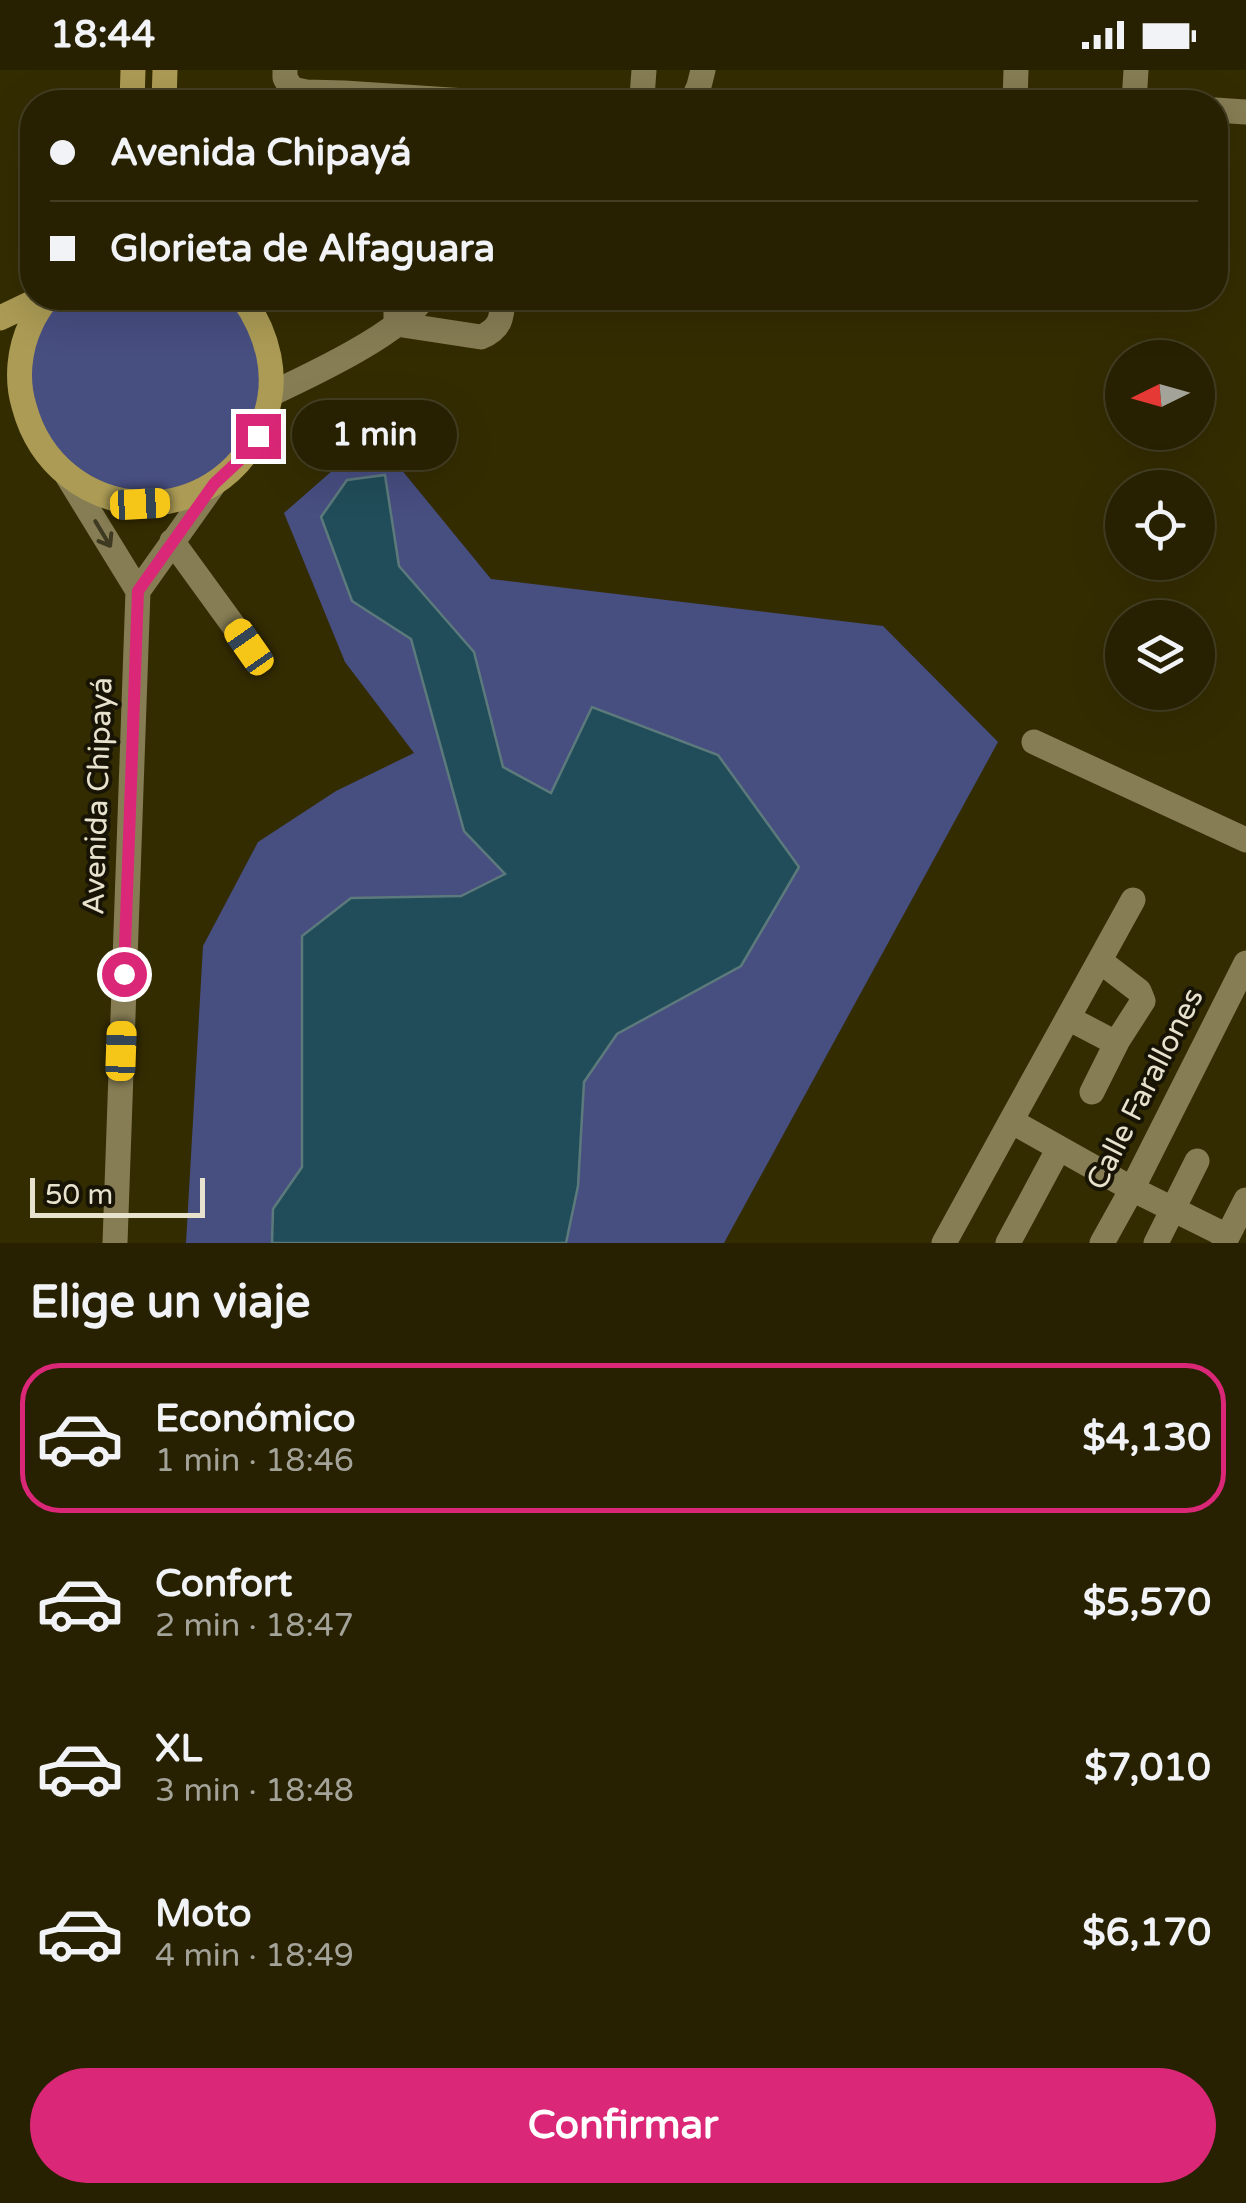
<!DOCTYPE html>
<html lang="es">
<head>
<meta charset="utf-8">
<style>
  :root { --surface:#272101; --page:#2f290b; --text:#f1f3f6; --muted:#a4a399; --line:#433e23; --accent:#db2777 }
  body { margin:0; font-family:"Varela Round",sans-serif; background:var(--page); color:var(--text); height:100vh; display:flex; flex-direction:column; font-size:38px; white-space:nowrap }
  * { box-sizing:border-box; margin:0 }
  p { font-size:32px; color:var(--muted) }
  .icon { flex:none; width:55px; height:55px; fill:none; stroke:currentColor; stroke-width:2; stroke-linecap:round; stroke-linejoin:round }
  .map { position:relative; height:1173px; overflow:hidden }
  .details { display:flex; flex-direction:column; background:var(--surface); flex:1 }
  .details>* { flex:none }
  .banner { position:absolute; left:20px; top:20px; width:1208px; height:220px; border-radius:40px; box-shadow:0 10px 40px #0002,0 0 0 2px var(--line); display:grid; align-content:center; height:220px; padding:0 30px; background:var(--surface) }
  .needle { width:65px; rotate:265deg }
  .controls { position:absolute; left:1105px; top:270px; display:grid; gap:20px }
  .controls a { display:grid; place-items:center; width:110px; height:110px; border-radius:50%; background:var(--surface); box-shadow:0 10px 40px #0002,0 0 0 2px var(--line); font-size:50px }
  .scale { position:absolute; left:30px; bottom:25px; width:175px; box-sizing:border-box; padding-left:10px; border:5px solid #e7e2cd; border-top:0; font-size:28px; line-height:35px; white-space:nowrap; color:#e7e2cd; -webkit-text-stroke:8px #181405; paint-order:stroke }
  .end { position:absolute; width:45px; height:45px; margin:-22px; border:12px solid #db2777; background:#fff; box-shadow:0 0 0 5px #fff }
  .from { border-radius:50% }
  .bubble { position:absolute; height:70px; border-radius:35px; background:var(--surface); box-shadow:0 10px 40px #0002,0 0 0 2px var(--line); font-size:32px; font-weight:700; line-height:70px; text-align:center }
  .car { position:absolute; width:30px; height:60px; margin:-30px -15px; border-radius:12px; box-shadow:0 0 8px 2px #0007; background:linear-gradient(#f5c518 24%,#345 0 40%,#f5c518 0 76%,#345 0 86%,#f5c518 0) }
  .banner b { display:flex; align-items:center; gap:35px; height:95px; font-size:38px }
  .banner b+b { border-top:2px solid var(--line) }
  .banner i { width:25px; height:25px; background:var(--text) }
  ul { padding:0; list-style:none }
  li { display:flex; align-items:center; gap:30px; height:150px; margin:0 20px 15px; padding:0 10px; border:5px solid transparent; border-radius:40px }
  li div { flex:1 }
  li b { display:block; font-size:38px }
  li em { font-style:normal; font-weight:700 }
  li.selected { border-color:var(--accent) }
  li>.icon { width:90px; height:90px; stroke-width:1.5 }
  h2 { padding:0 30px; font-size:45px; line-height:120px }
  .primary-button { display:flex; gap:20px; margin-top:auto; padding:20px 30px }
  .primary-button a { flex:1; height:115px; border-radius:60px; background:var(--accent); color:#fff; font-size:40px; font-weight:700; line-height:115px; text-align:center }
  .status { display:flex; justify-content:space-between; align-items:center; height:70px; padding:0 50px; background:var(--surface); direction:ltr }
  .status svg { height:28px; fill:currentColor }
  .map>svg:first-child { display:block }
</style>
</head>
<body>
<div class="status"><b>18:44</b><svg viewBox="0 0 49 12"><path d="M0 12V9h3v3zM5 12V6h3v6zM10 12V3h3v9zM15 12V0h3v12zM26 1h20v11H26zM47 4h2v5h-2z"/></svg></div>
<div class="map">
<svg width="1246" height="1173" viewBox="0 0 1246 1173">
  <rect width="100%" height="100%" fill="#342c01"/>
  <!-- green -->
  <path fill="#474e80" d="M 47,228 L 243,228 L 270,286 L 246,384 L 166,432 L 68,407 L 20,322 Z
    M 373,365 L 491,509 L 883,556 L 998,672 L 724,1173 L 186,1173 L 203,876 L 258,772 L 336,721 L 414,683 L 345,592 L 284,443 Z"/>
  <!-- water -->
  <path fill="#204d59" stroke="#5c7a7c" stroke-width="2.5" d="M 385,405 L 399,496 L 474,582 L 503,697 L 551,723 L 592,637 L 718,685 L 799,797 L 741,896 L 617,964 L 584,1012 L 578,1116 L 566,1173 L 272,1173 L 273,1139 L 302,1097 L 302,866 L 351,828 L 461,826 L 505,804 L 464,761 L 411,569 L 352,531 L 321,447 L 347,410 Z"/>
  <g fill="none" stroke-linecap="round" stroke-linejoin="round">
    <!-- minor -->
    <path stroke="#867d54" stroke-width="25" d="M 285,0 L 285,8 L 292,19 L 306,22 L 344,23 L 481,32
      M 640,32 L 642,27 L 644,0
      M 692,32 L 699,16 L 703,0
      M 1015,32 L 1016,0
      M 1134,32 L 1136,0
      M 1215,40 L 1246,42
      M 396,228 L 396,254 L 481,267 C 501,259 502,247 503,228
      M 271,324 C 309,306 402,263 423,228
      M 68,407 L 138,521
      M 172,471 L 249,577
      M 1034,672 L 1246,770
      M 1133,830 L 1011,1051 L 1132,1119 L 1227,1166
      M 1068,948 L 1110,970 L 1118,970 L 1143,931 L 1139,921 L 1100,891
      M 1092,1022 L 1118,970
      M 115,1173 L 138,521 L 214,414
      M 944,1173 L 1011,1051
      M 1008,1173 L 1059,1078
      M 1102,1173 L 1132,1119 L 1246,893
      M 1156,1173 L 1197,1091
      M 1224,1173 L 1246,1130"/>
    <!-- major -->
    <path stroke="#ab9b55" stroke-width="25" d="M 132,32 L 133,0
      M 164,32 L 165,0
      M 47,228 C 41,236 35,245 31,254 C 19,279 16,310 24,336 C 56,456 218,469 264,350 C 280,307 268,264 243,228
      M 0,248 L 42,228"/>
  </g>
  <!-- one-way arrows -->
  <defs><path id="oneway-shaft" d="M-6 0H5M1.5-3L5.5 0L1.5 3" fill="none" stroke-width="1.6" stroke-linecap="round" stroke-linejoin="round" transform="scale(2.5)"/></defs>
  <use stroke="#3e3921" href="#oneway-shaft" transform="translate(103 464) rotate(59)"/>
  <g fill="none" stroke-linecap="round" stroke-linejoin="round">
    <!-- route -->
    <path stroke="#db2777" stroke-width="12" d="M 124,904 L 138,521 L 214,414 L 246,384 L 258,366"/>
  </g>
  <g text-anchor="middle" dominant-baseline="central" stroke-width="8" stroke-linejoin="round" paint-order="stroke">
    <!-- street labels -->
    <g font-size="30" fill="#e7e2cd" stroke="#181405">
      <text transform="translate(98 726) rotate(-88)">Avenida Chipayá</text>
      <text transform="translate(1145 1019) rotate(-63)">Calle Farallones</text>
    </g>
  </g>
</svg>
<div class="controls">
<a><svg class="needle" viewBox="-14 -14 28 28"><path d="M0-13l5 13h-10z" fill="#e53935"/><path d="M0 13l5-13h-10z" fill="#a4a399"/></svg></a>
<a><svg class="icon" aria-label="locate" viewBox="0 0 24 24"><circle cx="12" cy="12" r="6"/><path d="M12 2v4M12 18v4M2 12h4M18 12h4"/></svg></a>
<a><svg class="icon" aria-label="layers" viewBox="0 0 24 24"><path d="M12 4l9 5-9 5-9-5zM3 14l9 5 9-5"/></svg></a>
</div>
<div class="scale">50 m</div>
<i class="end from" style="left:124px;top:904px"></i>
<i class="end" style="left:258px;top:366px"></i>
<div class="bubble" style="left:292px;top:330px;width:165px">1 min</div>
<i class="car" style="left:140px;top:434px;rotate:87deg"></i>
<i class="car" style="left:249px;top:577px;rotate:325deg"></i>
<i class="car" style="left:121px;top:981px;rotate:2deg"></i>
<div class="banner">
<b><i class="from"></i>Avenida Chipayá</b>
<b><i></i>Glorieta de Alfaguara</b>
</div>
</div>
<section class="details">
<h2>Elige un viaje</h2>
<ul>
<li class="selected"><svg class="icon" aria-label="car" viewBox="0 0 24 24"><path d="M5 17H2v-5l4-1 3-4h7l3 4 3 1v5h-3M9 17h6M6 11h13"/><circle cx="7" cy="17" r="2"/><circle cx="17" cy="17" r="2"/></svg><div><b>Económico</b><p>1 min · 18:46</p></div><em>$4,130</em></li>
<li><svg class="icon" aria-label="car" viewBox="0 0 24 24"><path d="M5 17H2v-5l4-1 3-4h7l3 4 3 1v5h-3M9 17h6M6 11h13"/><circle cx="7" cy="17" r="2"/><circle cx="17" cy="17" r="2"/></svg><div><b>Confort</b><p>2 min · 18:47</p></div><em>$5,570</em></li>
<li><svg class="icon" aria-label="car" viewBox="0 0 24 24"><path d="M5 17H2v-5l4-1 3-4h7l3 4 3 1v5h-3M9 17h6M6 11h13"/><circle cx="7" cy="17" r="2"/><circle cx="17" cy="17" r="2"/></svg><div><b>XL</b><p>3 min · 18:48</p></div><em>$7,010</em></li>
<li><svg class="icon" aria-label="car" viewBox="0 0 24 24"><path d="M5 17H2v-5l4-1 3-4h7l3 4 3 1v5h-3M9 17h6M6 11h13"/><circle cx="7" cy="17" r="2"/><circle cx="17" cy="17" r="2"/></svg><div><b>Moto</b><p>4 min · 18:49</p></div><em>$6,170</em></li>
</ul>
<div class="primary-button"><a>Confirmar</a></div>
</section>
</body>
</html>
